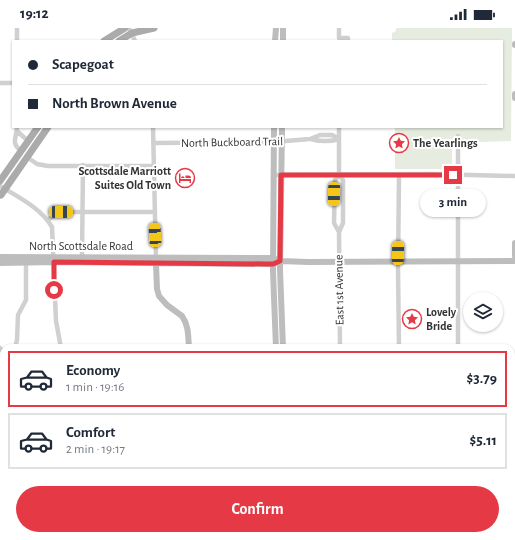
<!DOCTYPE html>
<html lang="en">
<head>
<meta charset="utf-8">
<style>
  :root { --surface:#fff; --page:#f2f2f3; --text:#1f2937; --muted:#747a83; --line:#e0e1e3; --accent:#e63946 }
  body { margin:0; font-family:"Alegreya Sans",sans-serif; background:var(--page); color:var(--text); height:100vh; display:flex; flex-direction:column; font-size:15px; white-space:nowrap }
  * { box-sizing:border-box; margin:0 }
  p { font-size:13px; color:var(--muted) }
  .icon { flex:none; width:22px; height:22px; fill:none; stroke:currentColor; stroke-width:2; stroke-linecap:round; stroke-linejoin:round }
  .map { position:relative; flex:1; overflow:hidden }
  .drawer { position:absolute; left:0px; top:316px; width:515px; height:196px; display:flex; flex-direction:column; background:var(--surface); border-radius:12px 12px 0 0; box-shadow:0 1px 3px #0004 }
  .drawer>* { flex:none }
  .banner { position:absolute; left:12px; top:12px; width:491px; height:88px; border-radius:0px; box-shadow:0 1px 3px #0004; display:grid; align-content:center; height:88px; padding:0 16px; background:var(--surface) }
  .controls { position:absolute; left:463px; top:264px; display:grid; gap:8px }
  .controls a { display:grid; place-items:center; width:40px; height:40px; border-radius:50%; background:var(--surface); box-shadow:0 1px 3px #0004; font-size:20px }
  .end { position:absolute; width:18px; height:18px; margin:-9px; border:5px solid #e63946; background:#fff; box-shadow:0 0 0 2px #fff }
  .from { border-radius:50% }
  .bubble { position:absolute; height:28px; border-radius:14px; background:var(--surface); box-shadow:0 1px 3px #0004; font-size:13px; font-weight:700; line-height:28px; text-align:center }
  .car { position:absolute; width:12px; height:24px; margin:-12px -6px; border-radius:5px; box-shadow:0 0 3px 1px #0007; background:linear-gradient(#f5c518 24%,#345 0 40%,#f5c518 0 76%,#345 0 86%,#f5c518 0) }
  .banner b { display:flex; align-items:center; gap:14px; height:38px; font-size:15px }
  .banner b+b { border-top:1px solid var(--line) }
  .banner i { width:10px; height:10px; background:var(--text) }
  ul { padding:7px 0 0; list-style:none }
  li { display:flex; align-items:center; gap:12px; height:56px; margin:0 8px 6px; padding:0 8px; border:2px solid var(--line); border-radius:0px }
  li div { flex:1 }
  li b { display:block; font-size:15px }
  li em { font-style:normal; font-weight:700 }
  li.selected { border-color:var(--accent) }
  li>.icon { width:36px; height:36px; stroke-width:1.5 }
  .action { display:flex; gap:8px; margin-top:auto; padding:8px 16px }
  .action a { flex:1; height:46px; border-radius:24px; background:var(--accent); color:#fff; font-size:16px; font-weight:700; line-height:46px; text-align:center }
  .status { display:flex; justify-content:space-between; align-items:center; height:28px; padding:0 20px; background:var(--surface); direction:ltr }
  .status svg { height:11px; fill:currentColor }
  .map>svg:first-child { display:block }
</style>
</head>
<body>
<div class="status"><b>19:12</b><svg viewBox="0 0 49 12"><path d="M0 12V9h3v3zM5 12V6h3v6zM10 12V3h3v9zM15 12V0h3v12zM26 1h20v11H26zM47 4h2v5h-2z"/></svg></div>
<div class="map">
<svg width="515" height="512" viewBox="0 0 515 512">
  <rect width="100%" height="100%" fill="#fff"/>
  <!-- green -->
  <path fill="#e6ecdf" d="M 396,0 L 512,0 L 511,113 L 452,115 L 452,141 L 395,141 L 395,99 L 502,99 L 502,13 L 392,13 L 392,5 L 396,3 Z"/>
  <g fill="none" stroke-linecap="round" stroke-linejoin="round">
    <!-- street -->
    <path stroke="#d0d0d0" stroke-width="4.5" d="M 129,0 L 135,13
      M 339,0 L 339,10 L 348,10 L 348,13
      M 17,13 L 17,0
      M 0,55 L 13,55
      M 17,99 C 17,110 10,114 21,123
      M 153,99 L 156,232
      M 17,103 L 28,113
      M 458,108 L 458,320
      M 311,111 C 321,114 329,114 339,111
      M 154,115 L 274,114 L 310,111 L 320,107 L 332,107 L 339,111
      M 27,129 L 37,136 L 48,138 L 154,138
      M 273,147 L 431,146 L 515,148
      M 339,147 L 335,152 L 334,195 L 339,204 L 340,320
      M 0,158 C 18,169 41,180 52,199 L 56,293 L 61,320
      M 47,192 L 61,184 L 154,184
      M 339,204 L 343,195 L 343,152 L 339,147 L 339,99
      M 82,229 L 83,137
      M 0,320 L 4,324
      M 15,320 L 17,312 L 18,287 L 26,272 L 26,235
      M 399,320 L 398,240 L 399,147
      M 511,351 L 515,351
      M 0,491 L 0,512
      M 167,508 L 170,512
      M 343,508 L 343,512
      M 402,508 L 402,512
      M 461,508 L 461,512
      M 47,511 L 53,511 L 54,512"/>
    <!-- secondary -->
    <path stroke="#bdbdbd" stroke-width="6" d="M 275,13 L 276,0
      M 283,13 L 283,0
      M 515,16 L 515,17
      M 515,66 L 515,70
      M 274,99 L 273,243 L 276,320
      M 282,99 L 280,242 L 283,320
      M 515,215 L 515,228
      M 0,229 L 268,230 L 273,230 L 280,233 L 308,234 L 515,233
      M 0,235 L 54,234 L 268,236 L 273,236 L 280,233
      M 156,236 L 157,261 L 159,268 L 167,277 L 182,288 C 189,298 188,308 189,320
      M 280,508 L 280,512
      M 291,508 L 291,512"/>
    <!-- primary -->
    <path stroke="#ababab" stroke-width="7" d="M 104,13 L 125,0
      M 119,13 L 132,5 L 154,0
      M 0,153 L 38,99
      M 1,167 L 48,99
      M 0,454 L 4,454
      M 511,459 L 515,459
      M 0,462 L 4,462
      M 511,467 L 515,467"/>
  </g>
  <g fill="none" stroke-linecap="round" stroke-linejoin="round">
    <!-- route -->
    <path stroke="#e63946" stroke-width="5" d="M 54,262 L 54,234 L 268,236 L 273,236 L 280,233 L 281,147 L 453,147"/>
  </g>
  <!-- icons -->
  <defs>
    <g id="sight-ring" transform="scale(1)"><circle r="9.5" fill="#fff" stroke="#e63946" stroke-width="1.5"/><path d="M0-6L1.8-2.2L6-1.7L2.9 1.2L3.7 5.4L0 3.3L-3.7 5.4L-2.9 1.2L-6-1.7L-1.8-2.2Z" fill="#e63946"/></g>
    <g id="hotel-ring" transform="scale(1)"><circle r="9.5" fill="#fff" stroke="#e63946" stroke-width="1.5"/><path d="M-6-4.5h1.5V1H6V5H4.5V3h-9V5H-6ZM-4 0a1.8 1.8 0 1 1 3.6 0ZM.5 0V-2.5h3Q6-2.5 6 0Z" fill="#e63946"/></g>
  </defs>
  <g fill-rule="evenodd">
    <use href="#sight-ring" x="399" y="115"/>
    <use href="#hotel-ring" x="185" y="150"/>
    <use href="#sight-ring" x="412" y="291"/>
  </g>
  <g text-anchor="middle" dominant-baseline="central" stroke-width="4" stroke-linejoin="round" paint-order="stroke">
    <!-- street labels -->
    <g font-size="12" fill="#333" stroke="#fff">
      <text transform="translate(232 114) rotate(-1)">North Buckboard Trail</text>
      <text x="81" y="218">North Scottsdale Road</text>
      <text transform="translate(339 262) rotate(-91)">East 1st Avenue</text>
    </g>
    <!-- poi labels -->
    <g font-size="12" font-weight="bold" fill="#333" stroke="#fff" text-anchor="start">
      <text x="413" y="115">The Yearlings</text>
      <text x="171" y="143" text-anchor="end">Scottsdale Marriott<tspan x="171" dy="14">Suites Old Town</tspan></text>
      <text x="426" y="284">Lovely<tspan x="426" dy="14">Bride</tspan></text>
    </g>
  </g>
</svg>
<div class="controls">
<a><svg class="icon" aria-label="layers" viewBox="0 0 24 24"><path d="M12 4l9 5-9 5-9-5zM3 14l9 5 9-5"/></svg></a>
</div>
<i class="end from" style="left:54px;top:262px"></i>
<i class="end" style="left:453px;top:147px"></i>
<div class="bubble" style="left:420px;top:161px;width:66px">3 min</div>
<i class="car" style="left:334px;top:166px;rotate:181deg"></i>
<i class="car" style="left:61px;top:184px;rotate:90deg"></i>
<i class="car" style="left:155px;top:207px;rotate:357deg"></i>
<i class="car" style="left:398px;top:225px;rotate:1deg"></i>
<div class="banner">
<b><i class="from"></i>Scapegoat</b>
<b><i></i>North Brown Avenue</b>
</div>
<section class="drawer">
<ul>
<li class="selected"><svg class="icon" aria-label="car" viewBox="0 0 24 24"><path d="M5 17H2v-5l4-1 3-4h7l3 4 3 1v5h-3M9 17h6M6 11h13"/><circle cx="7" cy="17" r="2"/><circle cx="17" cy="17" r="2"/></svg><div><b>Economy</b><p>1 min · 19:16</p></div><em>$3.79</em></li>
<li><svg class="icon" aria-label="car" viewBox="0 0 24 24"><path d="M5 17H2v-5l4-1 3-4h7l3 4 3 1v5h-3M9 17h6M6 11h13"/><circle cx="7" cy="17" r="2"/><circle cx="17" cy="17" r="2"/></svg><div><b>Comfort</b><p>2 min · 19:17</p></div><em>$5.11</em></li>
</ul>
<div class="action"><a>Confirm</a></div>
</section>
</div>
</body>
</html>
